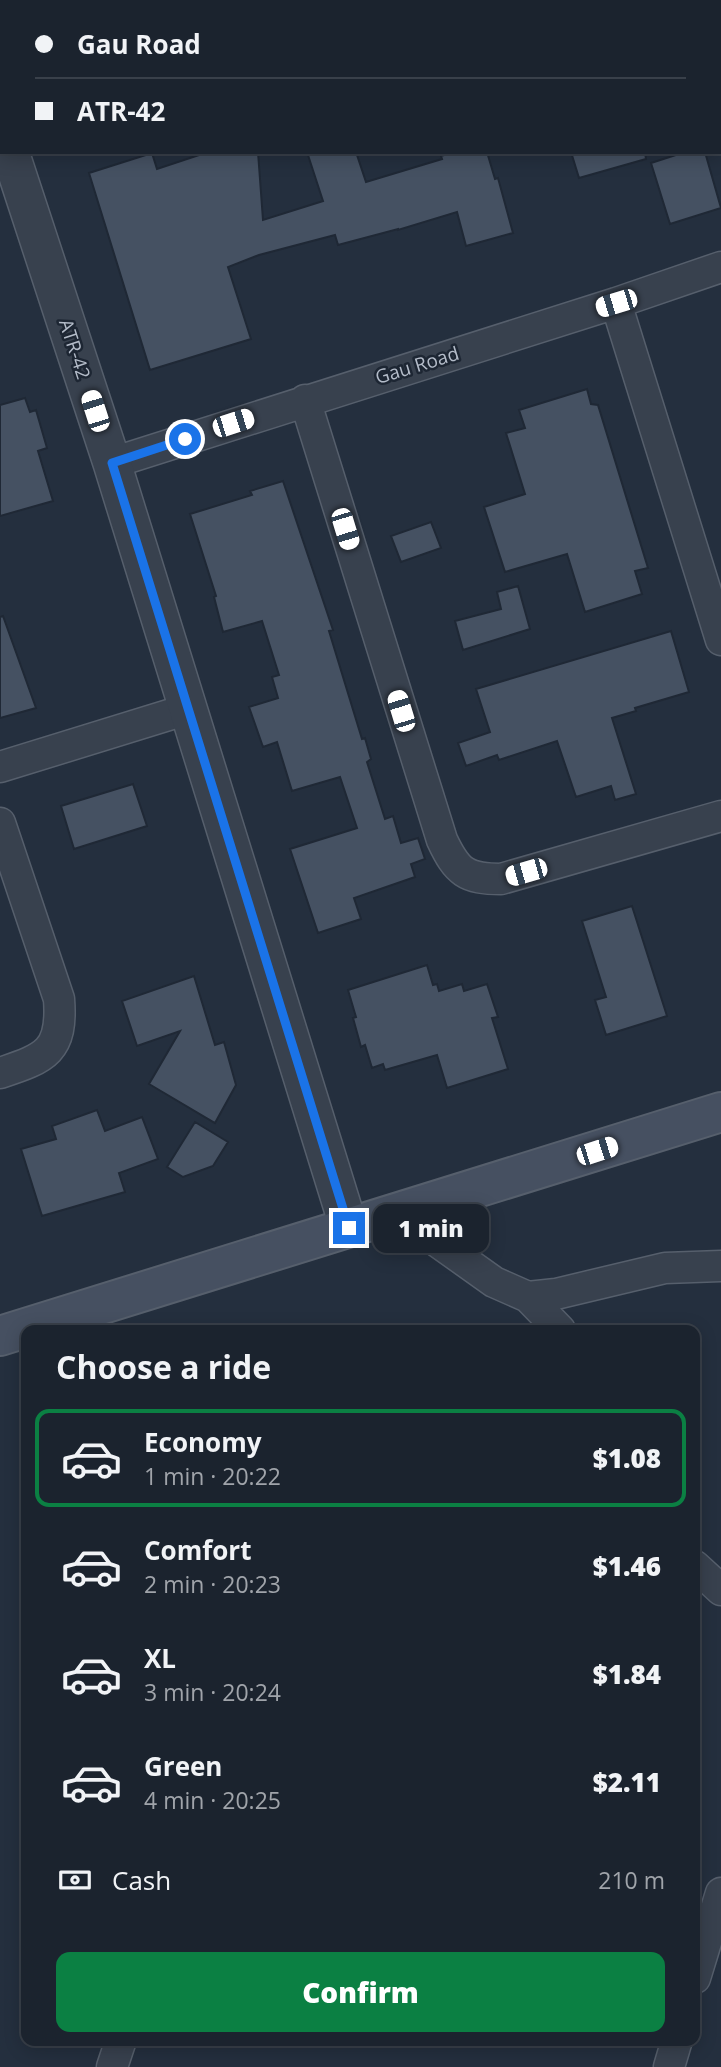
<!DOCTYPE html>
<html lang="en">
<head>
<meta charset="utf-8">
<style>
  :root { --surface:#1b232e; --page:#242b36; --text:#f1f3f6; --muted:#a0a4aa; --line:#39404a; --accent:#0b8043 }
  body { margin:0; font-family:"Open Sans",sans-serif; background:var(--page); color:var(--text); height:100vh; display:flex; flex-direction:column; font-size:26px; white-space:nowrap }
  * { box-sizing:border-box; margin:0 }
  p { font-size:23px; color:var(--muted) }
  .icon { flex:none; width:38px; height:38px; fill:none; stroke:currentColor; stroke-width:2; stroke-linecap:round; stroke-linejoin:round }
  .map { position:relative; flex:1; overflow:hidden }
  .panel { position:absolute; left:21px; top:1325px; width:679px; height:721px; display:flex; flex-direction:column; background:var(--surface); border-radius:14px; box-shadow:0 4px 18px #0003,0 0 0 2px var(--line) }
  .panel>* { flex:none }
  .hud { position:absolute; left:0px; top:0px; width:721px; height:154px; box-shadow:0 4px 18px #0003,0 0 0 2px var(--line); display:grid; align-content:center; height:154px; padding:0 35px; background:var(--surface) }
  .end { position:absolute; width:32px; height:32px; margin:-16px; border:9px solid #1a73e8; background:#fff; box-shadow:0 0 0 4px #fff }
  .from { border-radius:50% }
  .bubble { position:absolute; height:49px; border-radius:14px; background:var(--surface); box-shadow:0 4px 18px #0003,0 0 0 2px var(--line); font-size:23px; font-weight:800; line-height:49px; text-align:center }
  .car { position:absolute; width:21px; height:42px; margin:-21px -10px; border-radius:9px; box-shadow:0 0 5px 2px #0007; background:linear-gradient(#fff 24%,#345 0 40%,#fff 0 76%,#345 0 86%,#fff 0) }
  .hud b { display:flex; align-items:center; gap:24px; height:66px; font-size:26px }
  .hud b+b { border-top:2px solid var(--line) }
  .hud i { width:18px; height:18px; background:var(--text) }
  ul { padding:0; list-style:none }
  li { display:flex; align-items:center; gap:21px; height:98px; margin:0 14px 10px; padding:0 21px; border:4px solid transparent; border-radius:14px }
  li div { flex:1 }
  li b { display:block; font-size:26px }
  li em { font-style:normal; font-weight:800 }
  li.on { border-color:var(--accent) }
  li>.icon { width:63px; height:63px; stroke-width:1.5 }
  h2 { padding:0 35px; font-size:32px; line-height:84px }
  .pay { display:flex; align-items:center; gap:18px; height:77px; padding:0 35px; font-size:26px }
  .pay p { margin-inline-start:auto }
  .button { display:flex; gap:14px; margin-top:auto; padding:14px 35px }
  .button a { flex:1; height:80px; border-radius:14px; background:var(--accent); color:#fff; font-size:28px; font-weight:800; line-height:80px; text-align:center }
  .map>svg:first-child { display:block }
</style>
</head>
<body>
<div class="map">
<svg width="721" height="2067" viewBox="0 0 721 2067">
  <rect width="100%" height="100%" fill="#242f3e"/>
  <!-- building -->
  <path fill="#455162" stroke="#1f2835" stroke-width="2" d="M 258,152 L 263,220 L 323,201 L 307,152 L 356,152 L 366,182 L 442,159 L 441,156 L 453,152 L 487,152 L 495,179 L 498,178 L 513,233 L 466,246 L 457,212 L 398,230 L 398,229 L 338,245 L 335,235 L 259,255 L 228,267 L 251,339 L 150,370 L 89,173 L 152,153 L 157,169 L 199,155 Z
    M 571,152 L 645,152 L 646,159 L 579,178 Z
    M 685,152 L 705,152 L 721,208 L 670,224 L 651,163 Z
    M 587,389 L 591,404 L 598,405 L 648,568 L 635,571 L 642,594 L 585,612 L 567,554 L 505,572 L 484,507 L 525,494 L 506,433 L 525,428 L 519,410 Z
    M 25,398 L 30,412 L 36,410 L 47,448 L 38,451 L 53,501 L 0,516 L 0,405 Z
    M 283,481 L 333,630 L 329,631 L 362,739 L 365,738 L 371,759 L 367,762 L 385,819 L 393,816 L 401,843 L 418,838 L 425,859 L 411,864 L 415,877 L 354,898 L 361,919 L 318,933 L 290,849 L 357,828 L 340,777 L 292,791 L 277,742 L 263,747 L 249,707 L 278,698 L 272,677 L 279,675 L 262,621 L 223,632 L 214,597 L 216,596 L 190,514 L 252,495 L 250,491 Z
    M 431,522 L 441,548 L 401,562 L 391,536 Z
    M 518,586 L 530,629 L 463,650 L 455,621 L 501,609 L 497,592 Z
    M 3,616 L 36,708 L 0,718 L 0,617 Z
    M 671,631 L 689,692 L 635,708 L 636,711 L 612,718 L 636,794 L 615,800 L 611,786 L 576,797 L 557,741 L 499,760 L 497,755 L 466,766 L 458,743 L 490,732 L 476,689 Z
    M 133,784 L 147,826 L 74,849 L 61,806 Z
    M 632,906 L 667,1016 L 606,1035 L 595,1000 L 606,997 L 582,921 Z
    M 427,965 L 433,985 L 437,984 L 439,991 L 462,984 L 464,991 L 487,984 L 498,1017 L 492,1018 L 508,1069 L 447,1088 L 437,1055 L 385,1070 L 383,1064 L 372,1068 L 365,1045 L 361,1047 L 353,1018 L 356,1017 L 348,990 Z
    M 194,976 L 215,1045 L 224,1042 L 236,1085 L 215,1123 L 149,1084 L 180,1031 L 137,1046 L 122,1001 Z
    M 97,1110 L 105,1131 L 142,1117 L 158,1159 L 119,1173 L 125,1192 L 42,1216 L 21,1149 L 56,1139 L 52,1126 Z
    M 195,1122 L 228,1142 L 213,1166 L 183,1177 L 167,1167 Z"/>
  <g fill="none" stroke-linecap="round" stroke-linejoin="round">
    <!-- minor casing -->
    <g stroke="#565f6c" stroke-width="33">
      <path id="minor" d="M 174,0 L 174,2
        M 691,0 L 693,2
        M 481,2 L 486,0
        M 719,24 L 721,26
        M 616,303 L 721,640
        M 305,400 L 442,840 C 457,872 466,879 501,879 L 721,816
        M 112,463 L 616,303 L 721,267
        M 0,767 L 188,709
        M 0,823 L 59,999 C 63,1051 46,1058 0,1073
        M 397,1213 L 494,1282 L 528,1297 L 556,1294 L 665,1268 L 721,1266
        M 528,1297 L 560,1330
        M 695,1566 L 721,1590
        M 695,1978 L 721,1893
        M 112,2067 L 121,2040
        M 669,2067 L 677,2040"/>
    </g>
    <!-- tertiary casing -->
    <g stroke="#565f6c" stroke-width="40">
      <path id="tertiary" d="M 0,121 L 2,126
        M 10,152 L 112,463 L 349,1228"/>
    </g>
    <!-- secondary casing -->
    <g stroke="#565f6c" stroke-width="42">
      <path id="secondary" d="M 0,1336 L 721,1112"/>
    </g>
    <!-- minor -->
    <use href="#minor" stroke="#38414e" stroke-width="30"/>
    <!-- tertiary -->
    <use href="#tertiary" stroke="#38414e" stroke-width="37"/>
    <!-- secondary -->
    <use href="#secondary" stroke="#465061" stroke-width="38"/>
  </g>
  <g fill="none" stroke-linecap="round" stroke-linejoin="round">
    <!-- route -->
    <path stroke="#1a73e8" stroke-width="9" d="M 185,439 L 112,463 L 349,1228"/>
  </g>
  <g text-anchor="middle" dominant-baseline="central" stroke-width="5" stroke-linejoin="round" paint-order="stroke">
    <!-- street labels -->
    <g font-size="19" fill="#b4bcc9" stroke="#1d2633">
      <text transform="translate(75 349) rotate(72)">ATR-42</text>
      <text transform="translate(417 365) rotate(-17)">Gau Road</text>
    </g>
  </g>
</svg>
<i class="end from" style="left:185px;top:439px"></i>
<i class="end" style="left:349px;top:1228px"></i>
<div class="bubble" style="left:373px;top:1204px;width:116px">1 min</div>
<i class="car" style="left:616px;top:303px;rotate:253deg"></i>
<i class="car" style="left:95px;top:411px;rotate:342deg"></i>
<i class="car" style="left:233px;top:423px;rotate:72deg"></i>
<i class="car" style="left:345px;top:529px;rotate:163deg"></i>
<i class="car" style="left:401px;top:711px;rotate:343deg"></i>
<i class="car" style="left:526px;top:872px;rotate:254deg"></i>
<i class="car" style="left:597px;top:1151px;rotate:72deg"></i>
<div class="hud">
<b><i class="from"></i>Gau Road</b>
<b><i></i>ATR-42</b>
</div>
<section class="panel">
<h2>Choose a ride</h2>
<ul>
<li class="on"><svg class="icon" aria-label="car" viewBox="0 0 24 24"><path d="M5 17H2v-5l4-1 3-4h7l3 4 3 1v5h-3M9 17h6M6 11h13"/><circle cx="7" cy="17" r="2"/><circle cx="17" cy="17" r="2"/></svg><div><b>Economy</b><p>1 min · 20:22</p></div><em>$1.08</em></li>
<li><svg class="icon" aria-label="car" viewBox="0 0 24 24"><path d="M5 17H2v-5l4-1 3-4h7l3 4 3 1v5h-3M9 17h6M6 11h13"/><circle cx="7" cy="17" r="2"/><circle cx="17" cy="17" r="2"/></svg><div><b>Comfort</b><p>2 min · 20:23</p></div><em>$1.46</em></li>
<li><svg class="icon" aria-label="car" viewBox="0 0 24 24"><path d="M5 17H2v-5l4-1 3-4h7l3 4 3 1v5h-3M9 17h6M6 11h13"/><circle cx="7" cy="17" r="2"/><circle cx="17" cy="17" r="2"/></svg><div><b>XL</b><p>3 min · 20:24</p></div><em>$1.84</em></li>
<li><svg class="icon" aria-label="car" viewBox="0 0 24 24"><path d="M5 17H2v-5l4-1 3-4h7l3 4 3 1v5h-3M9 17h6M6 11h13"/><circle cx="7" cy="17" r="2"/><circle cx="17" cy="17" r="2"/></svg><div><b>Green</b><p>4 min · 20:25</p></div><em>$2.11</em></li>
</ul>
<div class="pay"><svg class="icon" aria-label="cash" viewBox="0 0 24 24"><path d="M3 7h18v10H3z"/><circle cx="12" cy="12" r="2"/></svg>Cash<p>210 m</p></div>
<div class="button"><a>Confirm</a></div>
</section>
</div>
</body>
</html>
